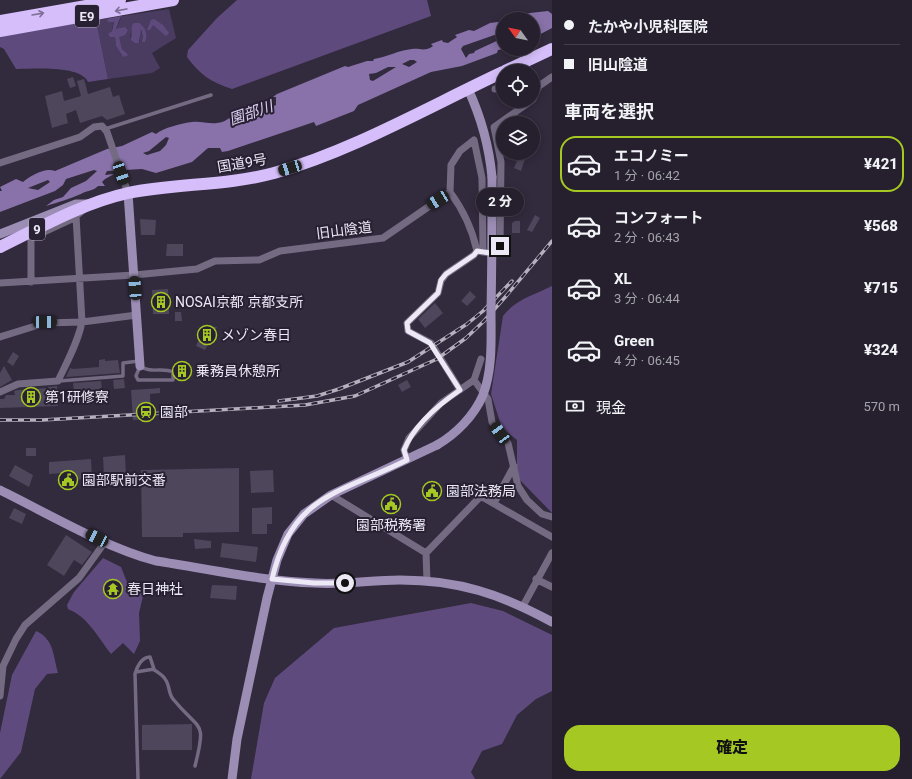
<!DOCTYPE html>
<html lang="ja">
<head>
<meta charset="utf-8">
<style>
  :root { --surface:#26202e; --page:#2e2836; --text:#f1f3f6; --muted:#a4a3aa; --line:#423e4a; --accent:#a5c823 }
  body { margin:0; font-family:Roboto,"Noto Sans JP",sans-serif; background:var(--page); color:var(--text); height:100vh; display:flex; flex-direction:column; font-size:15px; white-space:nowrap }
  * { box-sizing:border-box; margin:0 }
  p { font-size:13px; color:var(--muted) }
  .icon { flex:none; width:22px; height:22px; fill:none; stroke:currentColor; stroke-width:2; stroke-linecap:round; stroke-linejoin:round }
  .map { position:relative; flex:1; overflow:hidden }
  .drawer { display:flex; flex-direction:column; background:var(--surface); width:360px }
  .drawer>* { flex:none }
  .hud { display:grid; align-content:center; height:88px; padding:0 12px; background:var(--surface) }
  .needle { width:26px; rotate:303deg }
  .tools { position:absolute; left:496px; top:12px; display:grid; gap:8px }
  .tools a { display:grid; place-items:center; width:44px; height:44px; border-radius:50%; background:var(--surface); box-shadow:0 2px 10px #0003,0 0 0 1px var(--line); font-size:20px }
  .end { position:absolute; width:18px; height:18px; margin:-9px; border:5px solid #ece8f5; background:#111; box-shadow:0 0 0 2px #111 }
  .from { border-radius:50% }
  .bubble { position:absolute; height:28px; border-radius:14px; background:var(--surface); box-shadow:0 2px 10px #0003,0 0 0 1px var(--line); font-size:13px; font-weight:800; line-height:28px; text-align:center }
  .car { position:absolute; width:12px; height:24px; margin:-12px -6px; border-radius:5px; box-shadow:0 0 3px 1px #0007; background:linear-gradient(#222 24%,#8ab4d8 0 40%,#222 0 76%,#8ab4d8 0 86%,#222 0) }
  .hud b { display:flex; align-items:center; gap:14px; height:38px; font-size:15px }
  .hud b+b { border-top:1px solid var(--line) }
  .hud i { width:10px; height:10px; background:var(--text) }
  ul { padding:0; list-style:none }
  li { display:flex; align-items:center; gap:12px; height:56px; margin:0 8px 6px; padding:0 4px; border:2px solid transparent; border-radius:16px }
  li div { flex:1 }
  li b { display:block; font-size:15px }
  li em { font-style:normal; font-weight:800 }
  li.on { border-color:var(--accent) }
  li>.icon { width:36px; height:36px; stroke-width:1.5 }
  h2 { padding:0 12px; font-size:18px; line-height:48px }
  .pay { display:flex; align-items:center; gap:10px; height:44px; padding:0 12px; font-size:15px }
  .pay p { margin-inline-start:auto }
  .action { display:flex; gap:8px; margin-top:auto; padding:8px 12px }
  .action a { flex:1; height:46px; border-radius:16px; background:var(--accent); color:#111; font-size:16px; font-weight:800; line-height:46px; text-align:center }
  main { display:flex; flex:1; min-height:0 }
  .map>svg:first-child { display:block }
</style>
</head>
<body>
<main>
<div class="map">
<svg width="552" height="779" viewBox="0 0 552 779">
  <rect width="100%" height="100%" fill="#322a3d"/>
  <!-- green -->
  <path fill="#4a3b61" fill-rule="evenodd" d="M 169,9 L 176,38 L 152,53 L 160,68 L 152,73 L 108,79 L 96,20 ZM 121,18 L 116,30 L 122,49 L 128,54 L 123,57 L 116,46 L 115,37 L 110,37 L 114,21 ZM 134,23 L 146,31 L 143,37 L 140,28 L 140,42 L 130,37 Z"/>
  <!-- forest -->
  <path fill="#5f4a7e" d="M 237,0 L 427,0 L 431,16 L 232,89 C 212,83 199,74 187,57 L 188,50 L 217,18 Z
    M 121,16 L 116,29 L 125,27 L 128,30 L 125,35 L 119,37 L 122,49 L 128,54 L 127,56 L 123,57 L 116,46 L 115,37 L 110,37 L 108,34 L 112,31 L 114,22 L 108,22 L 107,19 Z
    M 154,19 L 163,25 L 169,33 L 166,36 L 153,25 L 150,30 L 147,30 L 151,20 Z
    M 96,20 L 108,79 L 88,82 C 81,65 32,69 16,69 L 4,49 L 0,47 L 0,36 Z
    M 134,23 L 139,23 C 146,28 148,34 145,42 L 142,42 L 143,37 L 141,29 L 139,43 L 135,43 L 131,40 L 132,25 Z
    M 552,286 L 552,513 L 517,477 L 517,440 L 502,428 L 491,394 L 503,316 C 516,299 534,295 552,286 Z
    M 103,558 L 121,567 L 127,582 L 144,592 L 139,613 L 140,641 L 134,654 L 123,643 L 111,654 C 98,637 88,617 68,609 L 67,605 L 74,592 Z
    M 471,603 L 503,611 L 552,635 L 552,691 L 536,699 L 517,715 L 502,744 L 482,751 L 471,772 L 475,779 L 251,779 L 264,703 L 275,678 L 334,628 Z
    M 36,631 C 54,639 53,655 58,673 L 47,674 L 35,689 L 21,752 L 0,779 L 0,733 L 12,675 Z"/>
  <!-- water -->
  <path fill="#8872a9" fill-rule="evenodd" d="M 548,11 L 552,14 L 552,28 L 533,38 L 533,19 L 510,19 L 530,13 Z
    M 498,22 L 503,22 L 503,32 L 463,46 L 461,49 L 466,58 L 469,54 L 474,53 L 475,51 L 503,38 L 503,49 L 498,50 L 497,53 L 462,66 L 431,72 L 358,105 L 354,111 L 316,126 L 314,122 L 228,151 L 222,152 L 220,148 L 208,148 L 192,162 L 156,173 L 142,169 L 107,171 L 105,175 L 114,174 L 105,179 L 102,182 L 105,186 L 98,186 C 92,192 87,190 81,194 C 69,199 59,202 46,206 L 54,200 L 63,197 L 71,188 L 86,181 L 97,171 L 94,170 L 66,179 L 63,185 L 55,191 L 0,212 L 0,191 L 2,191 L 0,187 L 16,179 L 23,182 C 30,176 45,167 55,171 L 107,149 L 122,146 L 152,132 L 156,134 C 163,128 182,123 192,122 C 200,121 209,124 217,123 C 231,122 224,114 243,120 L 276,105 L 276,97 L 273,97 L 277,94 L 345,66 L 348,67 L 367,61 L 373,61 L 374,59 C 387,57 399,50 412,49 C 420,48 425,52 433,46 L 431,44 L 442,40 L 443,42 L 448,43 L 457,37 L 455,35 L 469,30 L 474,31 L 490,23 ZM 410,60 L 414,60 L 417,62 L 409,67 L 402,64 ZM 388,67 L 396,67 L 373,81 L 370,80 L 369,74 L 376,73 ZM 166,137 L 169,138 L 166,145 L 160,151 L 147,155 L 143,153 L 149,151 ZM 48,180 L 50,182 L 38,190 L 28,188 Z"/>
  <!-- building -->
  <path fill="#4e465b" d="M 73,77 L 76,86 L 70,88 L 67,79 Z
    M 84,79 L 88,94 L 110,87 L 113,97 L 119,95 L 125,114 L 107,120 L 102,116 L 80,123 L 76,110 L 66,114 L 68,123 L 52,128 L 45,96 L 62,91 L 64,101 L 81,96 L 77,81 Z
    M 514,153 L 527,153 L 521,171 L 514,168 L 517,161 L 512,158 Z
    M 535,215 L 540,218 L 532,232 L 527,230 Z
    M 140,219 L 156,220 L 155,235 L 141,235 Z
    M 515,221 L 520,221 L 520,233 L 512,233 L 512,223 Z
    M 167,244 L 183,244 L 183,256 L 166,256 Z
    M 168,289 L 169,314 L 153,314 L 152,290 Z
    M 470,291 L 476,297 L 467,306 L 461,301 Z
    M 435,303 L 443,313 L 425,328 L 418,319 Z
    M 175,312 L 181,312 L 182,321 L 175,321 Z
    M 205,326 L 217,327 L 205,350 L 196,346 Z
    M 13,352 L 19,356 L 13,366 L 7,362 Z
    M 105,359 L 105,361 L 118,360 L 120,373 L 66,377 L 70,368 L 73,369 L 99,367 L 99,360 Z
    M 4,366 L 12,380 L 0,387 L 0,373 Z
    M 124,379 L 125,388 L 114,389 L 113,380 Z
    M 407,380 L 411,387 L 402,392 L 398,385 Z
    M 101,381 L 102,390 L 94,391 L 94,400 L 80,401 L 79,392 L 74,392 L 73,383 Z
    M 57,386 L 58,406 L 0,408 L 0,399 L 4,399 L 6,395 L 15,395 L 14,391 L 18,390 L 48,388 L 48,387 Z
    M 160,388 L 160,393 L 150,394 L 151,419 L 133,420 L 131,390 Z
    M 26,448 L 36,448 L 36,456 L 26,456 Z
    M 125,455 L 126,475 L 104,476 L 103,457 Z
    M 91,459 L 92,479 L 64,480 L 64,473 L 49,474 L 49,462 Z
    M 15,465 L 33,475 L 29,487 L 9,476 Z
    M 239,468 L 239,532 L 183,533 L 183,537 L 142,537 L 141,470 Z
    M 273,470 L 274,492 L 251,493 L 250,471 Z
    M 272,507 L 272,524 L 267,524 L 267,534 L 252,534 L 252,508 Z
    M 14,508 L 26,514 L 22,524 L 9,518 Z
    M 66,535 L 92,552 L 82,565 L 74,560 L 64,576 L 47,565 Z
    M 194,539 L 211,541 L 211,548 L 195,549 Z
    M 222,543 L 258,547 L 256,562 L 220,557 Z
    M 212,585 L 237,586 L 236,600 L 210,598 Z
    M 192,724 L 192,750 L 142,750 L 142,725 Z"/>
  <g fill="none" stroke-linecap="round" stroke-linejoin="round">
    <!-- lane -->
    <path stroke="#746b83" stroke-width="3.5" d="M 105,129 L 211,95
      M 140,366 C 151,374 162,367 173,372 L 173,380 L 138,380 L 136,376 Z
      M 59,381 L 123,376 L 123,363 L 139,361
      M 153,669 C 157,672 163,675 165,679 C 170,685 168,693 173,699 C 200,732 207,719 195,766
      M 136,672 L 154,669 L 150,657 C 142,657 137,666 135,674 L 138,779"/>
    <!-- street -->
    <path stroke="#746b83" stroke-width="7" d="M 495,89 L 503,89
      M 533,99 L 539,86 L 552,77
      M 0,163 L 80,137 L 94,127 L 102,126 L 107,132 L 128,193
      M 450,192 L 451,165 L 460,151 L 474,140 L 482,178 L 483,252
      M 450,192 C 464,211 472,228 477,251
      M 477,251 L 490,253 L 500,246 L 501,162 L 494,127 L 531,101
      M 31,282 L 31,238 L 76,217
      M 0,283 L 134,275 L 197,269 L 215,261 L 259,260 L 280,251 L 383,238 L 450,192
      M 0,337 L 45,323 L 82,322 L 137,315
      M 474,380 L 488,399 L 492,422 L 508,443 L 518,486 L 527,500 L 542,514 L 552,517
      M 460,390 L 431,343 L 408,331 L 407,323 L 438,293 L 441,281 L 446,274 L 474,255 L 477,251
      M 0,392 L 18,384 L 58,381 C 67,362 78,342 82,322 L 76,216 L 82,211
      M 407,460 L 404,450 L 409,438 L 441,403 L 474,380 L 481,359
      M 331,495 L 426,553
      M 494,503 L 514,466
      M 536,579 L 552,587
      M 427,581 L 426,553 L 480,497 L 484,498 L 552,537
      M 523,606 L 552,553
      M 0,696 L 3,666 L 16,639 L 25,625 L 79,578 L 105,542"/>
    <!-- secondary -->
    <path stroke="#9b8db4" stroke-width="9" d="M 468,89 C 481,117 489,145 492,177
      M 128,193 L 140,366
      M 0,234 L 76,204 L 87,204
      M 0,490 C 49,514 104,547 156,561 C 209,569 262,581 315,583 C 343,585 371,580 400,580 C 458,580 501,594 552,622
      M 232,779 L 237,739 L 267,598 L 277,560 L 288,534 L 304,514 L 331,495 L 437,445"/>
    <!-- highway -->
    <path stroke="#d5befa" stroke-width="12" d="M 0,21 L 120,0
      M 0,31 L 173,0
      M 505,71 L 552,49
      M 0,247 C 41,227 83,203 128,193 C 176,183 226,186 274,173 C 354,150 428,107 503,72"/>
    <!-- rail casing -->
    <g stroke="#b5afbe" stroke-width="3.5">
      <path id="rail" d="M 279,401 L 317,396 L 339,389 L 408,362 L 467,324 L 483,311 L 512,281
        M 0,420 L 42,420 L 305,405 L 355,396 L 437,359 L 466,338 L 484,321 L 507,295 L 552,241"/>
    </g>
    <!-- rail -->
    <use href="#rail" stroke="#282033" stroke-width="2" stroke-dasharray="6" stroke-linecap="butt"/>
    <!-- secondary-bridge -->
    <path stroke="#9b8db4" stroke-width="9" d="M 437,445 C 456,434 474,416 483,395 C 493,369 491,337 491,310 C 492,266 492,221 492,177"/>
  </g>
  <!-- one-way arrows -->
  <defs><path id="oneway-shaft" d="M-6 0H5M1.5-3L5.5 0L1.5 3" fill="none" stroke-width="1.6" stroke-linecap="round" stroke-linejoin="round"/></defs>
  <g stroke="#7e6f96">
    <use href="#oneway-shaft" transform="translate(121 10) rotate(170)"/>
    <use href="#oneway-shaft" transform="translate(38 14) rotate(-10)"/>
  </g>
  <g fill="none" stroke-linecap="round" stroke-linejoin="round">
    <!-- route -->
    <path stroke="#ece8f5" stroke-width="5" d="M 345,583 L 314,583 L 272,579 C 292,494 339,494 407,460 L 404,450 C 414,425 438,405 460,390 L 430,343 L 408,331 L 407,323 L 438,293 L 441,280 L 446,274 L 474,255 L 477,251 L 490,253 L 500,246"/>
  </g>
  <!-- icons -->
  <defs>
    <g id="building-ring" transform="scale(1)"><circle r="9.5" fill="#282033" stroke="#a5c823" stroke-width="1.5"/><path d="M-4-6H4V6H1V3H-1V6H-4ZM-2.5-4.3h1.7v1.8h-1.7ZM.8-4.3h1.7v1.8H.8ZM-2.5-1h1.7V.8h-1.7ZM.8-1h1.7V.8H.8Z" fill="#a5c823"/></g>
    <g id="station-ring" transform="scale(1)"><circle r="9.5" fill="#282033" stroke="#a5c823" stroke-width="1.5"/><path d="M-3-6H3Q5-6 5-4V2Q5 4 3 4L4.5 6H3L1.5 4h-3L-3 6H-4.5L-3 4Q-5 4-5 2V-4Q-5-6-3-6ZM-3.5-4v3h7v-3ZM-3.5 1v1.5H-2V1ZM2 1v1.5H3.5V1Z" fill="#a5c823"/></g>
    <g id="civic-ring" transform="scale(1)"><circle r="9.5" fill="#282033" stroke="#a5c823" stroke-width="1.5"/><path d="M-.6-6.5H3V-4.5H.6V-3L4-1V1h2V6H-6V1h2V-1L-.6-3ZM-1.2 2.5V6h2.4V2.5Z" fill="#a5c823"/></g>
    <g id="temple-ring" transform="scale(1)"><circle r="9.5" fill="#282033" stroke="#a5c823" stroke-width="1.5"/><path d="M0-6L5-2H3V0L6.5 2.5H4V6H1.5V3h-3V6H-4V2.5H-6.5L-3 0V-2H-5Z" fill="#a5c823"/></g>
  </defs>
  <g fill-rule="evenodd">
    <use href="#building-ring" x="161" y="302"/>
    <use href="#building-ring" x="207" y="335"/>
    <use href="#building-ring" x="182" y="371"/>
    <use href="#building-ring" x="31" y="397"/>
    <use href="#station-ring" x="146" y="412"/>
    <use href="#civic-ring" x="68" y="480"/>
    <use href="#civic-ring" x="432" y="491"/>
    <use href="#civic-ring" x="391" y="504"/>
    <use href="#temple-ring" x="113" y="589"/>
  </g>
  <g text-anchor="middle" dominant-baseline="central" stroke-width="4" stroke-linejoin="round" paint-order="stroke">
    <!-- shield labels -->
    <g fill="#282033" stroke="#b1acbb" stroke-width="1">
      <rect x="75" y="5" width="24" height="22" rx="3"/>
      <rect x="29" y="218" width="16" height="22" rx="3"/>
    </g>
    <g font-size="13" font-weight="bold" fill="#ece8f5">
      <text x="87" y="16">E9</text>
      <text x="37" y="229">9</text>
    </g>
    <!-- street labels -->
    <g font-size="14" fill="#ece8f5" stroke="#282033">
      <text transform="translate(242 163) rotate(-10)">国道9号</text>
      <text transform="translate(344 230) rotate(-7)">旧山陰道</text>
    </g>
    <!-- poi labels -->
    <g font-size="14" fill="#ece8f5" stroke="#282033" text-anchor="start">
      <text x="175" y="302">NOSAI京都 京都支所</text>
      <text x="221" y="335">メゾン春日</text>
      <text x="196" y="371">乗務員休憩所</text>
      <text x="45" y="397">第1研修寮</text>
      <text x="160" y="412">園部</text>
      <text x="82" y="480">園部駅前交番</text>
      <text x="446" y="491">園部法務局</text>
      <text x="391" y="525" text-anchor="middle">園部税務署</text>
      <text x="127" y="589">春日神社</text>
    </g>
    <!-- water labels -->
    <g font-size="15" font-style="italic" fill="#ded2f3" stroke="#282033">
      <text transform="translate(251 113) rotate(-19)">園部川</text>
    </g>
  </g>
</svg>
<div class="tools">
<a><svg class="needle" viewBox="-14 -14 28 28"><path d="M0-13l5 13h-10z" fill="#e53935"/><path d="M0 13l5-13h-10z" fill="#a4a3aa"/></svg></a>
<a><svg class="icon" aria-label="locate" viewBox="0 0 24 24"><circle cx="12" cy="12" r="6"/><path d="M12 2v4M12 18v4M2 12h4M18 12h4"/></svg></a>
<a><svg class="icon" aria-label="layers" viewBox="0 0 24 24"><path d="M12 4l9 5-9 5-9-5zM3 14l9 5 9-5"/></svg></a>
</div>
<i class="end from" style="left:345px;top:583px"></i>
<i class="end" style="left:500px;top:246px"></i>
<div class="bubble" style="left:476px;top:188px;width:48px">2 分</div>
<i class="car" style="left:290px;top:168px;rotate:253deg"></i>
<i class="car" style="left:121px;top:173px;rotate:161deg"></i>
<i class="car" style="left:438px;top:200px;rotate:238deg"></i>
<i class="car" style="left:135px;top:288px;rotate:356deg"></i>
<i class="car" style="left:45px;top:322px;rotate:89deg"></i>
<i class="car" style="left:500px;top:433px;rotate:324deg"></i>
<i class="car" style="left:97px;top:538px;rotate:297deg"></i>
</div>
<section class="drawer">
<div class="hud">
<b><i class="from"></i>たかや小児科医院</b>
<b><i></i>旧山陰道</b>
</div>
<h2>車両を選択</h2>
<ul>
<li class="on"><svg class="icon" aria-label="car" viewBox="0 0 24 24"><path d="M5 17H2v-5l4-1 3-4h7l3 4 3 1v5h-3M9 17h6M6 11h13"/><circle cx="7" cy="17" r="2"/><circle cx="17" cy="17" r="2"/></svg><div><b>エコノミー</b><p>1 分 · 06:42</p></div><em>¥421</em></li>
<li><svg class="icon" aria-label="car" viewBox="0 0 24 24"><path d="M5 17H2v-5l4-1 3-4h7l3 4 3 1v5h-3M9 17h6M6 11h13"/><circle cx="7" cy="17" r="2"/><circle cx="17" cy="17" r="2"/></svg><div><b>コンフォート</b><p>2 分 · 06:43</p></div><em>¥568</em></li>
<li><svg class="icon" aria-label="car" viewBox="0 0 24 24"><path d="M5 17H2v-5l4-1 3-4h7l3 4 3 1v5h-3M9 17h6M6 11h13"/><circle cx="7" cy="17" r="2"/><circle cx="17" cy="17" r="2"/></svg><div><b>XL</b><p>3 分 · 06:44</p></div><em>¥715</em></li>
<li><svg class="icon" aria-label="car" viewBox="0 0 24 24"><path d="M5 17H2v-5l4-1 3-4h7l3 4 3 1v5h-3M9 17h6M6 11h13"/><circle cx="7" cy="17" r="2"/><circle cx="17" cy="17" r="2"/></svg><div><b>Green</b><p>4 分 · 06:45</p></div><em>¥324</em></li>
</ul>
<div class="pay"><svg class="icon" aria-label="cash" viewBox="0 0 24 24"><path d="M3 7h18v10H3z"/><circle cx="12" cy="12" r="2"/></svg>現金<p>570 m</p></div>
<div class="action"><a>確定</a></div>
</section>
</main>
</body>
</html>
